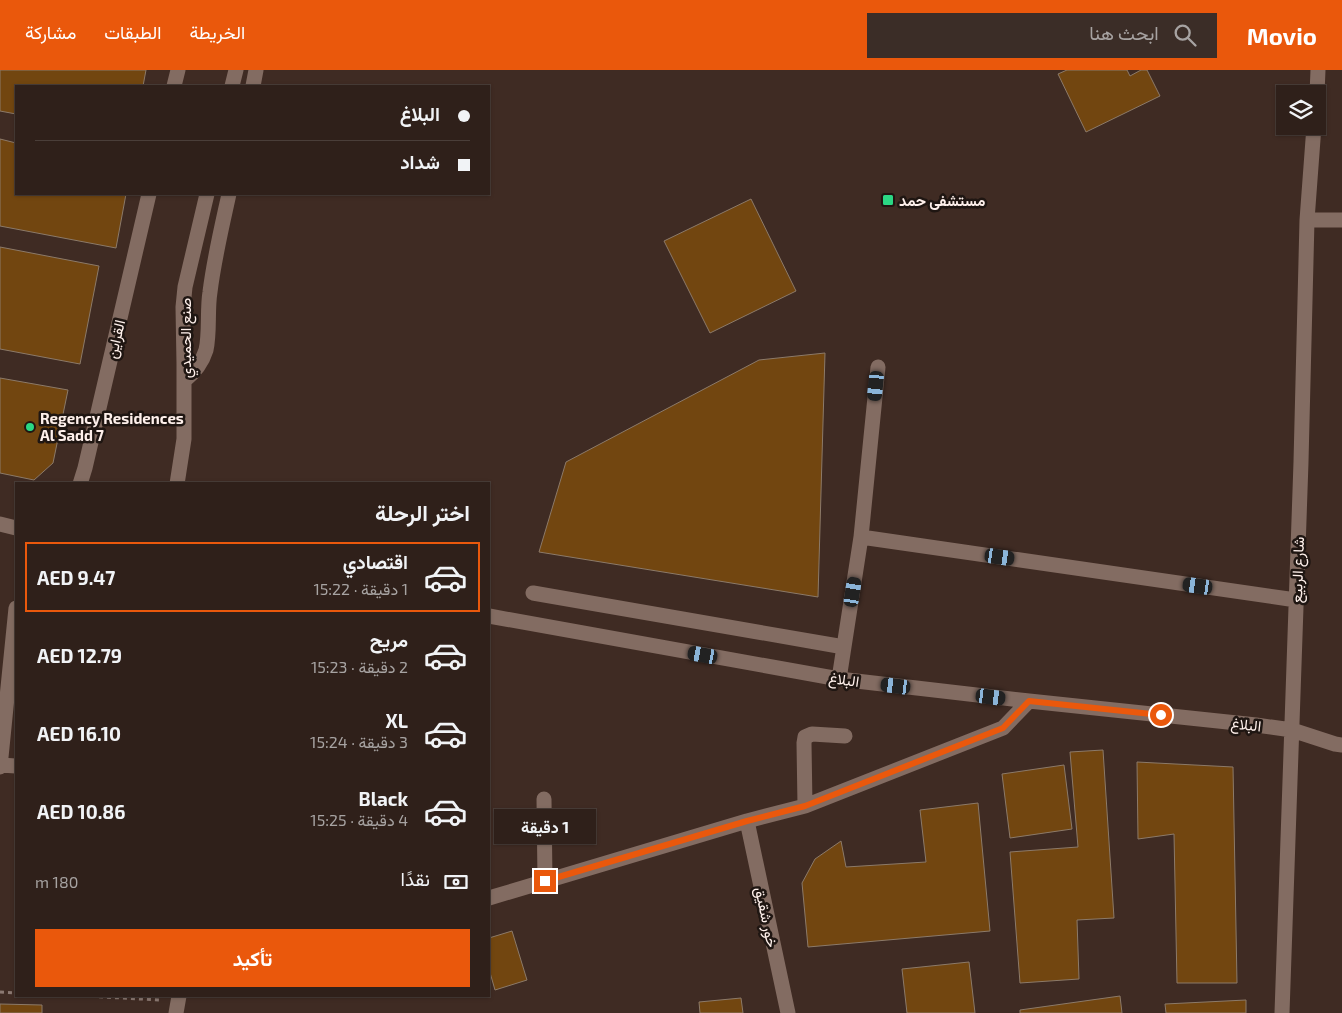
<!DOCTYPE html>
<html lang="ar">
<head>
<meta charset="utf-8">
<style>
  :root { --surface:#2f201a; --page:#3b2d27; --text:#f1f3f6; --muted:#a7a3a2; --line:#4a3e39; --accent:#ea580c }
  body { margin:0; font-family:"Exo 2",Vazirmatn,sans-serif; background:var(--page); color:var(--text); direction:rtl; height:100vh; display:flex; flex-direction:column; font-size:19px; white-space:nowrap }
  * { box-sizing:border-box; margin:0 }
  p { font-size:16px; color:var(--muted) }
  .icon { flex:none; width:28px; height:28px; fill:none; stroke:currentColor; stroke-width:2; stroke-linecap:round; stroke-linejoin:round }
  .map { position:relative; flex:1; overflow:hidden; direction:ltr }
  .side { position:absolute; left:15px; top:412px; width:475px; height:515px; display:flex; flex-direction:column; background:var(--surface); border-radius:0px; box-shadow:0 1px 4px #0004,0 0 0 1px var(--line); direction:rtl }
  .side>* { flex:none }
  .top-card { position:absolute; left:15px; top:15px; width:475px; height:110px; border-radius:0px; box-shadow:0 1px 4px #0004,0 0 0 1px var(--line); direction:rtl; display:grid; align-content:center; height:110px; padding:0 20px; background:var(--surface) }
  .controls { position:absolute; left:1276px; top:15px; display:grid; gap:10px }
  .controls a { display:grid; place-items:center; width:50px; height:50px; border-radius:0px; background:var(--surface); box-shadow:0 1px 4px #0004,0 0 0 1px var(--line); font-size:25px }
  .end { position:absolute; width:22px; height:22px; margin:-11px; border:6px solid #ea580c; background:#fff; box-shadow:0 0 0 2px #fff }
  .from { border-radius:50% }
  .bubble { position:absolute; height:35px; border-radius:0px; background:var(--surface); box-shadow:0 1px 4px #0004,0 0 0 1px var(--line); font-size:16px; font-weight:700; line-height:35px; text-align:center; direction:rtl }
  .car { position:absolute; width:15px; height:30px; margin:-15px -8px; border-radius:6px; box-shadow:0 0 4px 1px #0007; background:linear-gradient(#222 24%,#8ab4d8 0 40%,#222 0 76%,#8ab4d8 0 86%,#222 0) }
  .top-card b { display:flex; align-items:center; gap:18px; height:48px; font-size:19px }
  .top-card b+b { border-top:1px solid var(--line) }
  .top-card i { width:12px; height:12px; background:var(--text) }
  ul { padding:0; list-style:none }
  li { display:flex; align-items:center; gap:15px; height:70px; margin:0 10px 8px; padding:0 10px; border:2px solid transparent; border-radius:0px }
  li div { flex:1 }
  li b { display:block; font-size:19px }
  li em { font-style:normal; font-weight:700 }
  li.on { border-color:var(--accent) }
  li>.icon { width:45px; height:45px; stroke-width:1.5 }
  h2 { padding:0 20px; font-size:22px; line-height:60px }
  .pay { display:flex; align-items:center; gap:12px; height:55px; padding:0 20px; font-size:19px }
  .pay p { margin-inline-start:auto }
  .action { display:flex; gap:10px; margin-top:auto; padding:10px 20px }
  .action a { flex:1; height:58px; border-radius:0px; background:var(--accent); color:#fff; font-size:20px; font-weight:700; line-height:58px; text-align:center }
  header { display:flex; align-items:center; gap:30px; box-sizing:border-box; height:70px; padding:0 25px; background:var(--accent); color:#fff }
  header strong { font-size:24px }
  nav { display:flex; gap:28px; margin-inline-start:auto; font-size:18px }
  .search { width:350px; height:45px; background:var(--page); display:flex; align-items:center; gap:12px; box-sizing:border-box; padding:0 18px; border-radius:0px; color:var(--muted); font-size:19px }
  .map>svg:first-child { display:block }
</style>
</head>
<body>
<header>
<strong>Movio</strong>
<div class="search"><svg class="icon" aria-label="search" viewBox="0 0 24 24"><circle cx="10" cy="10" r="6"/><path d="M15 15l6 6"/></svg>ابحث هنا</div>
<nav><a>الخريطة</a><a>الطبقات</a><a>مشاركة</a></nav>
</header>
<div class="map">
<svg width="1342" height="943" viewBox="0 0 1342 943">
  <rect width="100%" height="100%" fill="#3f2b23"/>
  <!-- building -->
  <path fill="#724610" stroke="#8c7a69" d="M 0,0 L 146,0 L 143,16 L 16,16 L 16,44 L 0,41 Z
    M 1067,0 L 1127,0 L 1130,6 L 1141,0 L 1147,0 L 1160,26 L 1086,62 L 1058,4 Z
    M 0,69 L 16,73 L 16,124 L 126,124 L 116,178 L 0,156 Z
    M 751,129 L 796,221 L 710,263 L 664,171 Z
    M 0,177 L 99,196 L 80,294 L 0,279 Z
    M 825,283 L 818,527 L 539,482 L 566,392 L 759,290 Z
    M 0,308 L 68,320 L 53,393 L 34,410 L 0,403 Z
    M 1103,680 L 1114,848 L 1077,850 L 1079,909 L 1020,913 L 1010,782 L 1078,777 L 1070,682 Z
    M 1137,692 L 1233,697 L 1237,913 L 1177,913 L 1174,764 L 1138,769 Z
    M 1064,695 L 1072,759 L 1010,768 L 1002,704 Z
    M 978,733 L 990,861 L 808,877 L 802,813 L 815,789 L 841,771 L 846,797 L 926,792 L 920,740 Z
    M 512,861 L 527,910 L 495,920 L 489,899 L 489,868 Z
    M 969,892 L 975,943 L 907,943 L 902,899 Z
    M 1120,926 L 1122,943 L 1020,943 L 1020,940 Z
    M 741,928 L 743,943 L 700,943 L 699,932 Z
    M 1246,930 L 1246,943 L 1166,943 L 1165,934 Z
    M 0,934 L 42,935 L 42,943 L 0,943 Z"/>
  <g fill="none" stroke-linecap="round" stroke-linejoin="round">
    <!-- path -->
    <path stroke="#8b7972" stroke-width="3" stroke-dasharray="4 4" stroke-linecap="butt" d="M 0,922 L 16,923
      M 83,926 L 160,930"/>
    <!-- minor -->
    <path stroke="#836c62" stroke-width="15" d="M 174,16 L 178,0
      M 232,16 L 236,0
      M 253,16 L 256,0
      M 1317,24 L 1318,0
      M 1307,150 L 1342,150
      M 878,297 L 861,467 L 1296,530
      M 184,311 C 195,302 202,293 206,280 C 210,263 207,240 210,222 C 214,189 222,156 229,124
      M 80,414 L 85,398 L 149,124
      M 177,414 L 184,369 L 184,294 L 183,237 L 185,217 L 207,124
      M 0,454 L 16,458
      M 533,523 L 844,577
      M 489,546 L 839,609 L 1029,631 L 1256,655 L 1292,660 L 1335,674 L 1342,675
      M 839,609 L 861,467
      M 0,695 L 16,696
      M 0,697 L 16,538
      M 544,729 L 545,811
      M 805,736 L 804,673 L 805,667 L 812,664 L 845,666
      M 747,751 L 788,943
      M 489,828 L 747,751 L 805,736 L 1003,658 L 1029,631
      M 176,943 L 179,926
      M 1282,943 L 1301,392 L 1307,150 L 1314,56"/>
  </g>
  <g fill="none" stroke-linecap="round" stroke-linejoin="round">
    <!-- route -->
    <path stroke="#ea580c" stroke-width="6" d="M 545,811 L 747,751 L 805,736 L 1003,658 L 1029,631 L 1161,645"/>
  </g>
  <!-- markers -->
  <g fill="#2bd884" stroke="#1f1612" stroke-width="2">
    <rect x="882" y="124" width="12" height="12" rx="2.5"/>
    <circle cx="30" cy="357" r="5"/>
  </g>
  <g text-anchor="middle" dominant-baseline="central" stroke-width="5" stroke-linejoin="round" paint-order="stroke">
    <!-- poi labels -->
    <g font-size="15" font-weight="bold" fill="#fef0eb" stroke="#1f1612" text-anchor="start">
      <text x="899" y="130">مستشفى حمد</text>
      <text x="40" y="348">Regency Residences<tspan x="40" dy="17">Al Sadd 7</tspan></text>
    </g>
    <!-- street labels -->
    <g font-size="15" fill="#fef0eb" stroke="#1f1612">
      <text transform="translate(185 268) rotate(-90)">صنع الحميدي</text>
      <text transform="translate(115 269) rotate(-77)">القراين</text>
      <text transform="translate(1297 500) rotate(-88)">شارع الربيع</text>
      <text transform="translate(844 609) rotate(8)">البلاغ</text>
      <text transform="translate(1246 654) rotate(6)">البلاغ</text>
      <text transform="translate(767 847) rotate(78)">خور شقيق</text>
    </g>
  </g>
</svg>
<div class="controls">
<a><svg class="icon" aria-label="layers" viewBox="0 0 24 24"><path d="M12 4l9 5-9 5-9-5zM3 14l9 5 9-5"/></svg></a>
</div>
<i class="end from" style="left:1161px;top:645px"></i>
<i class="end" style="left:545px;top:811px"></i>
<div class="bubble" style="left:494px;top:739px;width:102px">1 دقيقة</div>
<i class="car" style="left:876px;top:316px;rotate:186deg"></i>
<i class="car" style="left:1000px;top:487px;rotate:98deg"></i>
<i class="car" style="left:1198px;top:516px;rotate:278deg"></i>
<i class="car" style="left:853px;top:522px;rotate:9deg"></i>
<i class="car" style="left:703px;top:585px;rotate:280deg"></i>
<i class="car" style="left:896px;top:616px;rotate:277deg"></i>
<i class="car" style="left:991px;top:627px;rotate:97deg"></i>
<div class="top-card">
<b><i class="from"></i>البلاغ</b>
<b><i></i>شداد</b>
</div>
<section class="side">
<h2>اختر الرحلة</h2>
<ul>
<li class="on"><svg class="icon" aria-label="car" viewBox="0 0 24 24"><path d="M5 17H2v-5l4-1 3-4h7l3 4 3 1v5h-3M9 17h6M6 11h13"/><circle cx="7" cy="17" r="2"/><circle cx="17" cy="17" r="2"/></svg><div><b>اقتصادي</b><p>1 دقيقة · 15:22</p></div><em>AED 9.47</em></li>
<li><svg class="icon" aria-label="car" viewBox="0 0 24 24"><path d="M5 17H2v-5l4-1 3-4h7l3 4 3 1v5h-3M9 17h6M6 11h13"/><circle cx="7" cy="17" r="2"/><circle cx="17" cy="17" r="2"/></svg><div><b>مريح</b><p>2 دقيقة · 15:23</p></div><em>AED 12.79</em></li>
<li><svg class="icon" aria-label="car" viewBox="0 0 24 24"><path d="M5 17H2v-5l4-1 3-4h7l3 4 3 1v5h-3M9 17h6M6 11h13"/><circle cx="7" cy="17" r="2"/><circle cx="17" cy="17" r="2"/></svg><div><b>XL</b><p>3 دقيقة · 15:24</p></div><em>AED 16.10</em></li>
<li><svg class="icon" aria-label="car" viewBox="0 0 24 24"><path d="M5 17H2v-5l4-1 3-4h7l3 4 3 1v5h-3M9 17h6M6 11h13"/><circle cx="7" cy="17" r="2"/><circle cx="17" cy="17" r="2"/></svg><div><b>Black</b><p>4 دقيقة · 15:25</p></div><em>AED 10.86</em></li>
</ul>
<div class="pay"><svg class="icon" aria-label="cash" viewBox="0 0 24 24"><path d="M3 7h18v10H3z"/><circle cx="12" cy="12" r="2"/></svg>نقدًا<p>180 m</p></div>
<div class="action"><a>تأكيد</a></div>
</section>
</div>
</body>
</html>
